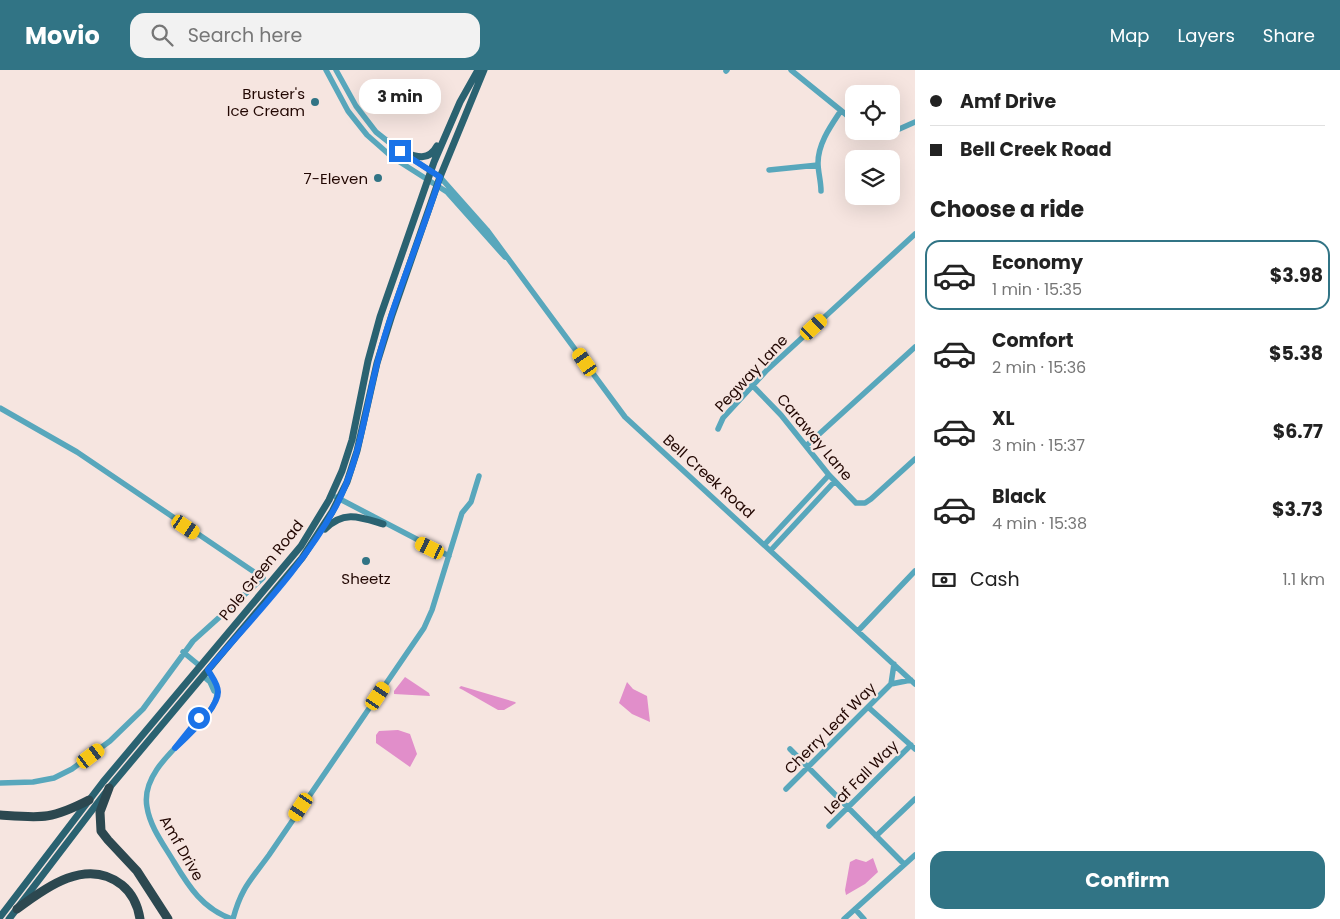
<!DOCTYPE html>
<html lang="en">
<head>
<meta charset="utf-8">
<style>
  :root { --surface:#fff; --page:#f2f2f2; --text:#222; --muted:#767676; --line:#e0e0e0; --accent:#317485 }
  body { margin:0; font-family:Poppins,sans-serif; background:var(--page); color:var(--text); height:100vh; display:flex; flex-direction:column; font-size:19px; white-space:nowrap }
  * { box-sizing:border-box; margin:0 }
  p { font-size:16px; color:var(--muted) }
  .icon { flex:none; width:28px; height:28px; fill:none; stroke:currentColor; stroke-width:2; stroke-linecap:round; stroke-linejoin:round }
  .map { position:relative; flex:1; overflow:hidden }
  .sheet { display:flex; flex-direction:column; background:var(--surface); width:425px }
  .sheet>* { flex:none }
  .banner { display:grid; align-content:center; height:110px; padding:0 15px; background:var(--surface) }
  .fabs { position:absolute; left:845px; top:15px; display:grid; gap:10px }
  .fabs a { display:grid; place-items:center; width:55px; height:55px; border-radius:10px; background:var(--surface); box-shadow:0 5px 20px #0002; font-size:25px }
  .end { position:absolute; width:22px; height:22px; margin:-11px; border:6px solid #1a73e8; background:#fff; box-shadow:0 0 0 2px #fff }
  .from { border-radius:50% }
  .bubble { position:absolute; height:35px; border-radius:15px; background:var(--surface); box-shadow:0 5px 20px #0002; font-size:16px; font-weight:700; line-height:35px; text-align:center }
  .car { position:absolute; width:15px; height:30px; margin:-15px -8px; border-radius:6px; box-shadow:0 0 4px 1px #0007; background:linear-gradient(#f5c518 24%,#345 0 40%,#f5c518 0 76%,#345 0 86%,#f5c518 0) }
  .banner b { display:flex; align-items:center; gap:18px; height:48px; font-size:19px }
  .banner b+b { border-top:1px solid var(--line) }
  .banner i { width:12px; height:12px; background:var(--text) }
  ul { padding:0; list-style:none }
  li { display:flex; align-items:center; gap:15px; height:70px; margin:0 10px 8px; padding:0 5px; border:2px solid transparent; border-radius:15px }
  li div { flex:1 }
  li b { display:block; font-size:19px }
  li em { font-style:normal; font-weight:700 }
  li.active { border-color:var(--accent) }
  li>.icon { width:45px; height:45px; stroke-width:1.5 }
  h2 { padding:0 15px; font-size:22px; line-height:60px }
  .pay { display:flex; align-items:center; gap:12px; height:55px; padding:0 15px; font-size:19px }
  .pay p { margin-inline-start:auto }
  .action { display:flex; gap:10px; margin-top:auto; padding:10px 15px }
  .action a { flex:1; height:58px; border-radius:15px; background:var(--accent); color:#fff; font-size:20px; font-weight:700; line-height:58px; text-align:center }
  header { display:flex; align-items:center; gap:30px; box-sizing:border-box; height:70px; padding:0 25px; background:var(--accent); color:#fff }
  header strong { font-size:24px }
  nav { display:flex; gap:28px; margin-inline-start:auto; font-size:18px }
  .search { width:350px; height:45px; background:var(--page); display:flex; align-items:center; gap:12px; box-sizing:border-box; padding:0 18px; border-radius:15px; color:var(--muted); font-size:19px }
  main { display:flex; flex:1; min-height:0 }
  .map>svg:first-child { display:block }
</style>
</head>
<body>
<header>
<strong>Movio</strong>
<div class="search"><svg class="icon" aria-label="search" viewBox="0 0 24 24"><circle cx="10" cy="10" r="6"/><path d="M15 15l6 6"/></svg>Search here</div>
<nav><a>Map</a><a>Layers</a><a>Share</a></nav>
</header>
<main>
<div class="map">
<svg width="915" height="849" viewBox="0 0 915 849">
  <rect width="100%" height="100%" fill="#f6e5e0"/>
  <!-- water -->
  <path fill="#e18eca" d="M 405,607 L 429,623 L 430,626 L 394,624 L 394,621 Z
    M 627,612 L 633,619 L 647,626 L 650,652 L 632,644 L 619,633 Z
    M 461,616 L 515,632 L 516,633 L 504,640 L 498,640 L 463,620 L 459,618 Z
    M 398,660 L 410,664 L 417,684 L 410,697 L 376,673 L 376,665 L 379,661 Z
    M 873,788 L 878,802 L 865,814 L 846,825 L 845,820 L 850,792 L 856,789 L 866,792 Z"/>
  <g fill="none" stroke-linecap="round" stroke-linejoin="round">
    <!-- minor -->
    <path stroke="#58a7bc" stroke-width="5.5" d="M 326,0 L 348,41 L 367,65 L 392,87 L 447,122 L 505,187
      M 336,0 L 356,36 L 376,62 L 400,81 L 440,107 L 487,160 L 625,347 L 915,614
      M 791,0 L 854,51
      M 726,1 L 727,0
      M 877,61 L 897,60 L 915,52
      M 769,100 L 818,95
      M 821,121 C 821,111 818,102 818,93 C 818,74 830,57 840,42
      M 752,315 L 781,345 L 829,405 L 856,433 L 865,433 L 871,429 L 915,389
      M 0,338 L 77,382 L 263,508 L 193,571 L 143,639 L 110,671 L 72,699 L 54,708 L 33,712 L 0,713
      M 718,359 L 723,348 L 767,300 L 915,164
      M 806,376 L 915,277
      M 336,427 L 449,486
      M 765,474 L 829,405
      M 771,480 L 835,411
      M 858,561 L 915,501
      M 183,582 L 200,596
      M 208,601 C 212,607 217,613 217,621 C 219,654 138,689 147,737 C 150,757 164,775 174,792 C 189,817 203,839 232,849
      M 203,606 L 210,612 L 214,621
      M 891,614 L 894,594
      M 868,637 L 915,679
      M 790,679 L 904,794
      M 786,719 L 891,614 L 911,610
      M 829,756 L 911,675
      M 876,766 L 915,729
      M 855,839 L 864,849
      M 233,849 C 241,818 251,810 269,785 L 424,558 L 432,540 L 462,443 L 471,432 L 479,406
      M 844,849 L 915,785"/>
    <!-- major -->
    <path stroke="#2a6271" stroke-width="7" d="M 400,81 C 414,86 428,93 437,76
      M 325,459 C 344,440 360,447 383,454
      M 0,847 L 103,712 L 301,476 L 329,430 L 342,401 L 352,370 L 368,291 L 380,247 L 434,92 L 460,32 L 478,0
      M 9,849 L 109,718 L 302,488 L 332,442 L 347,412 L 357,381 L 377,293 L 392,245 L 440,107 L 484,0"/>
    <!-- highway -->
    <path stroke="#2c4850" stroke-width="9" d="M 109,718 L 100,742 L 101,761 L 108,770 L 137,801 L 168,849
      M 0,745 C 42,748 50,750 89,730
      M 17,839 C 46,817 87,787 122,815 C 133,824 138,836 140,849"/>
  </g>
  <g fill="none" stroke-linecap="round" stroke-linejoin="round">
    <!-- route -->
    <path stroke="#1a73e8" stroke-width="6" d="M 199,648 L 175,678 C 187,667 218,638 218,622 C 218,614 212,607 208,600 C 252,548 303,497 336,436 C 363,385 366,327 383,272 C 399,216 423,162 440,107 L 400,81"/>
  </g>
  <!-- markers -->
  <g fill="#317485" stroke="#f6e5e0" stroke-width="2">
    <circle cx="315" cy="32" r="5"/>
    <circle cx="378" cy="108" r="5"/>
    <circle cx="366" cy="491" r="5"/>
  </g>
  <g text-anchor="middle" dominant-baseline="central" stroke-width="4.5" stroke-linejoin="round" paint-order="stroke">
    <!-- poi labels -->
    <g font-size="15" fill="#220702" stroke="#f6e5e0" text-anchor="end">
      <text x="305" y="23">Bruster's<tspan x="305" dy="17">Ice Cream</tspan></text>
      <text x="368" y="108">7-Eleven</text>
      <text x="366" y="508" text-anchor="middle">Sheetz</text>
    </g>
    <!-- street labels -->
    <g font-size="15" fill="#220702" stroke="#f6e5e0">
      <text transform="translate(751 303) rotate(-47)">Pegway Lane</text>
      <text transform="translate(815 367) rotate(50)">Caraway Lane</text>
      <text transform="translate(709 406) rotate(42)">Bell Creek Road</text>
      <text transform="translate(261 500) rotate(-51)">Pole Green Road</text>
      <text transform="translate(830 658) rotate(-45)">Cherry Leaf Way</text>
      <text transform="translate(861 707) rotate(-45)">Leaf Fall Way</text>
      <text transform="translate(182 778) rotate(60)">Amf Drive</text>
    </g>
  </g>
</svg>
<div class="fabs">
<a><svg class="icon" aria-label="locate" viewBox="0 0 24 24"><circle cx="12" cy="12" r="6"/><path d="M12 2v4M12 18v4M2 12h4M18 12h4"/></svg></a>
<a><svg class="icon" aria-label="layers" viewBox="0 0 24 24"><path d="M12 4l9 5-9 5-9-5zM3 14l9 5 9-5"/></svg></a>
</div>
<i class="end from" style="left:199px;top:648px"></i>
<i class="end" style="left:400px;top:81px"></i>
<div class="bubble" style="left:359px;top:9px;width:82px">3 min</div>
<i class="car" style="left:814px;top:257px;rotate:47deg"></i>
<i class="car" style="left:585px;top:292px;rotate:325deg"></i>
<i class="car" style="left:186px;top:457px;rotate:124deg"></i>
<i class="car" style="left:430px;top:478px;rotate:296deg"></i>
<i class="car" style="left:378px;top:626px;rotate:34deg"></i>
<i class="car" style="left:91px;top:686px;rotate:53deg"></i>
<i class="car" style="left:301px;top:737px;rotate:214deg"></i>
</div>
<section class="sheet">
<div class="banner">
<b><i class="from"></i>Amf Drive</b>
<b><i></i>Bell Creek Road</b>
</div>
<h2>Choose a ride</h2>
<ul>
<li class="active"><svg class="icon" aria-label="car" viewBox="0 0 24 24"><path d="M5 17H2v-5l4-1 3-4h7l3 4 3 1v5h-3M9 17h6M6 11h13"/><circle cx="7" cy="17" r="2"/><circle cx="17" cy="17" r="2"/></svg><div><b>Economy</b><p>1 min · 15:35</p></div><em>$3.98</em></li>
<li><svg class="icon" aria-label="car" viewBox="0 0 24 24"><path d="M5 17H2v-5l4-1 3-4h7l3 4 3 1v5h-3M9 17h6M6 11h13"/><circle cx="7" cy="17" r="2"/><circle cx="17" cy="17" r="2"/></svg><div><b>Comfort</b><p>2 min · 15:36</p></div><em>$5.38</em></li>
<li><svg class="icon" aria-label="car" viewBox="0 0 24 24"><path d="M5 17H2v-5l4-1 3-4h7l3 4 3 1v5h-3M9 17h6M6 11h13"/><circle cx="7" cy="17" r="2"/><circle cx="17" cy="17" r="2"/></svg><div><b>XL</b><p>3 min · 15:37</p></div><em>$6.77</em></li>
<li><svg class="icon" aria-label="car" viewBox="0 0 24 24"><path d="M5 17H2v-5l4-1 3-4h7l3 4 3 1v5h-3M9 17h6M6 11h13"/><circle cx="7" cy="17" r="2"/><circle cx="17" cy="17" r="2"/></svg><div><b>Black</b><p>4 min · 15:38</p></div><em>$3.73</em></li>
</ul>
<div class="pay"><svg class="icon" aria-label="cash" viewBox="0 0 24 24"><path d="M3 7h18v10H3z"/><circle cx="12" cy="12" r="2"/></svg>Cash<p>1.1 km</p></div>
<div class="action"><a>Confirm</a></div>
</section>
</main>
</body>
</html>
